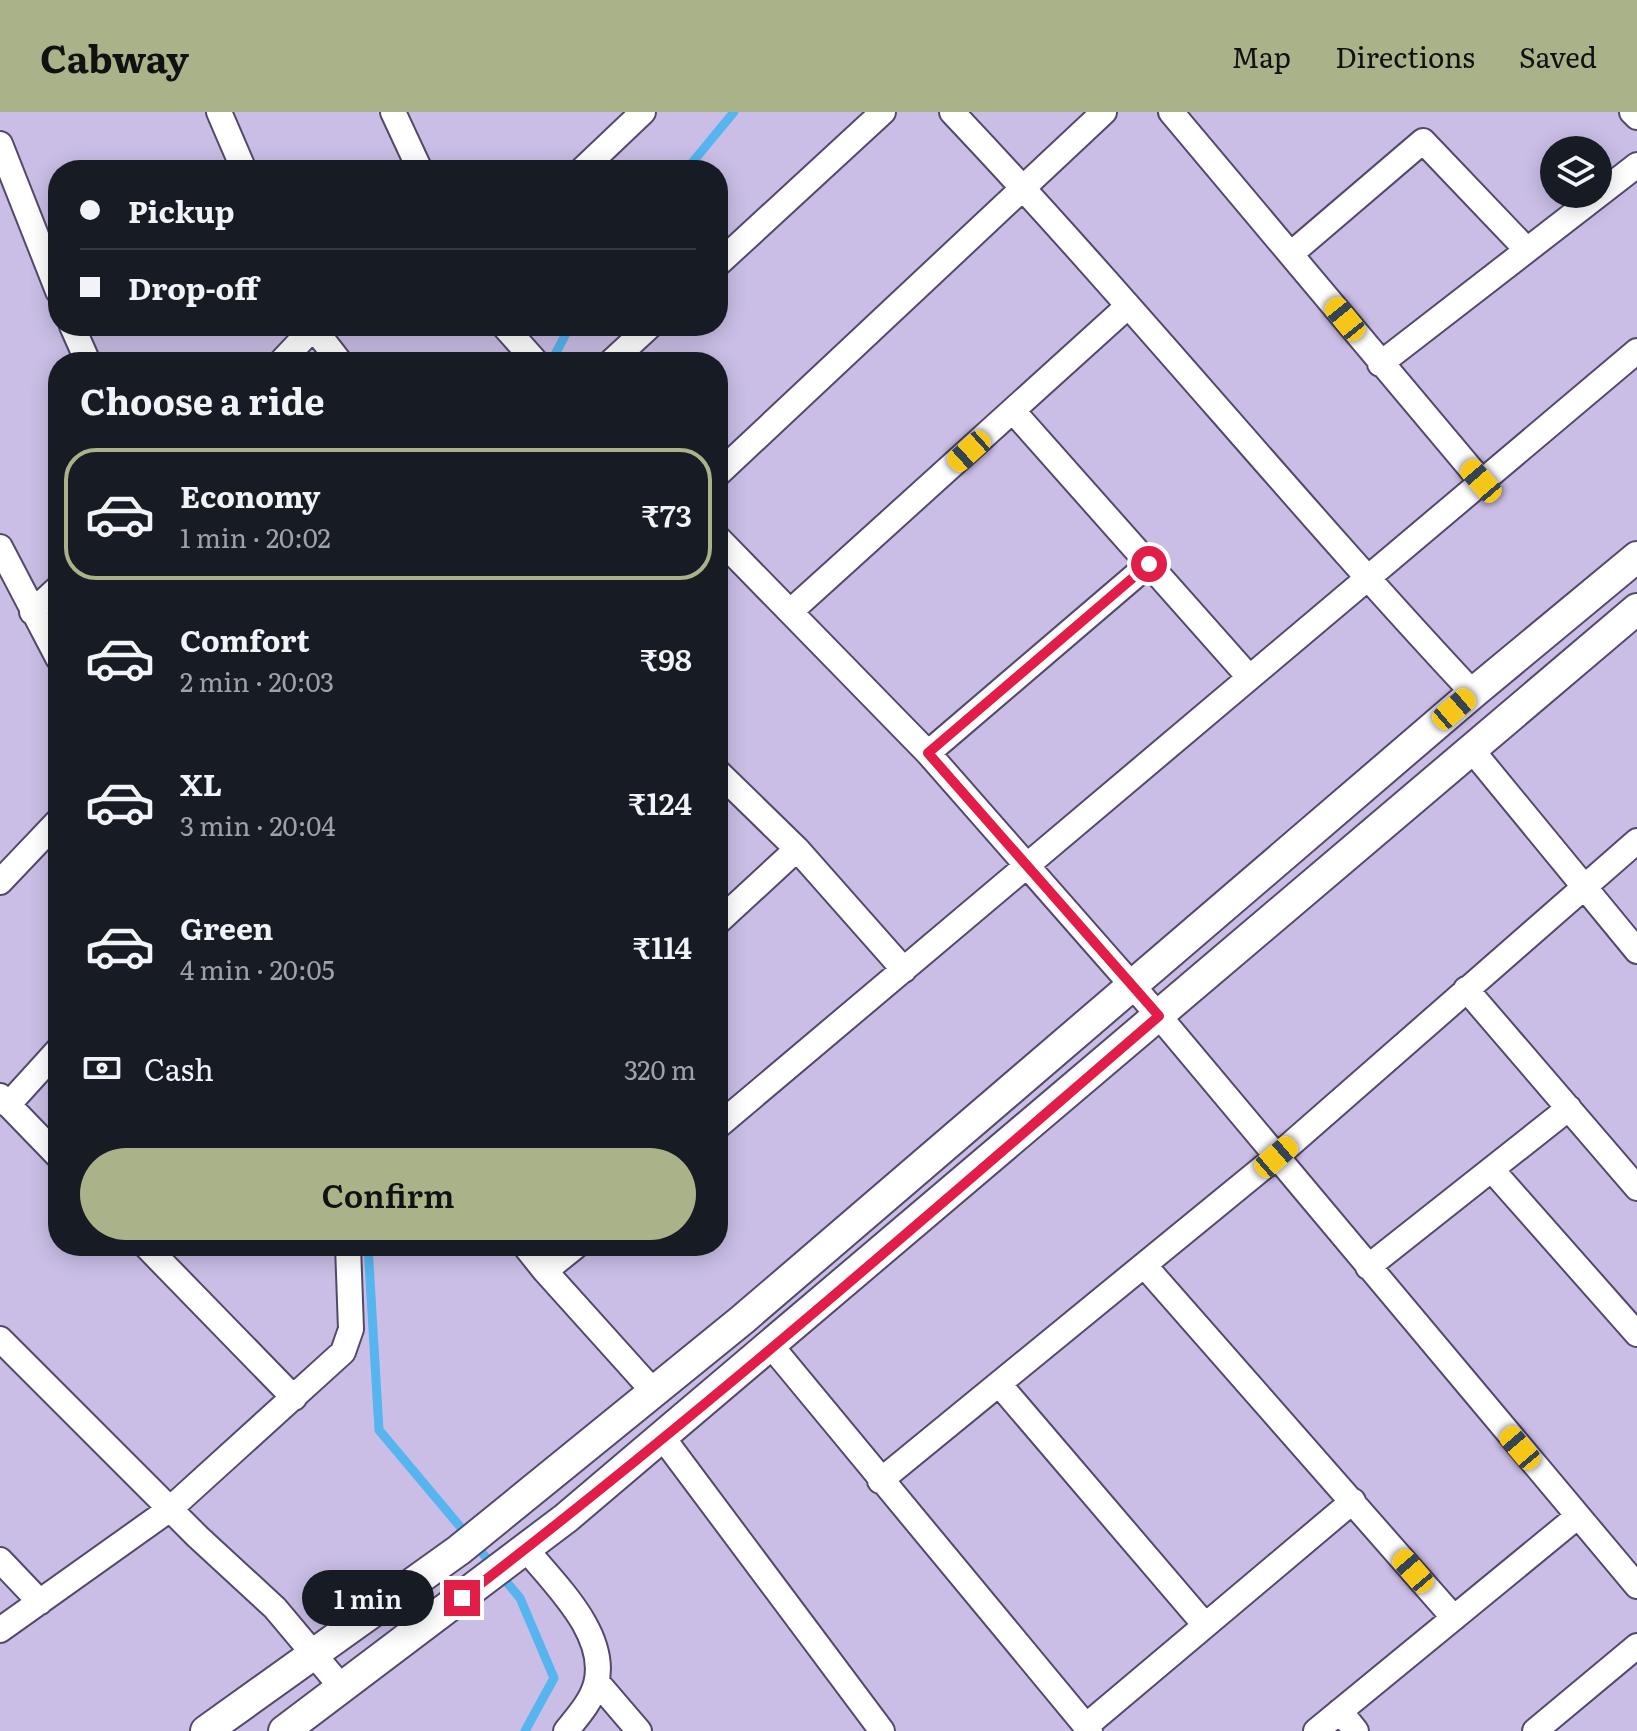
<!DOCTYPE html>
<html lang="en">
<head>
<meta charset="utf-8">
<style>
  :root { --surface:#171b24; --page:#242831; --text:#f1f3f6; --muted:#9ea1a6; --line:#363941; --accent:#aab289 }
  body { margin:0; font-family:Literata,serif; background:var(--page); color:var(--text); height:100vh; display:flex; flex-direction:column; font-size:30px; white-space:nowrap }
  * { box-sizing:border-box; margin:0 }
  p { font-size:26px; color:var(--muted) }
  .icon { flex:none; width:44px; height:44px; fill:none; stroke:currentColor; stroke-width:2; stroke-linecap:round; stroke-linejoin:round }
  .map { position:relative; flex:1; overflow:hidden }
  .drawer { position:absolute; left:48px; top:240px; width:680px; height:904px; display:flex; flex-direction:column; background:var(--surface); border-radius:32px; box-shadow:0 4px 20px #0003 }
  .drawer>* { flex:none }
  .top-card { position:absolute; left:48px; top:48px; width:680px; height:176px; border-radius:32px; box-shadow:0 4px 20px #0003; display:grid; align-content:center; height:176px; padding:0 32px; background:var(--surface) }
  .buttons { position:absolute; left:1540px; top:24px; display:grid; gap:16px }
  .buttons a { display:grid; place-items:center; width:72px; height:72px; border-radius:50%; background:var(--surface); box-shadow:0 4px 20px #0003; font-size:40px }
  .end { position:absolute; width:36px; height:36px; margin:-18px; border:10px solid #e11d48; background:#fff; box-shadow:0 0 0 4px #fff }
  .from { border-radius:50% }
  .bubble { position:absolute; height:56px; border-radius:28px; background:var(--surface); box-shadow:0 4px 20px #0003; font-size:26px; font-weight:600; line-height:56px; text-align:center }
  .car { position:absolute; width:24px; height:48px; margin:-24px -12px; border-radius:10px; box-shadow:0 0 6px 2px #0007; background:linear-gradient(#f5c518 24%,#345 0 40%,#f5c518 0 76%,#345 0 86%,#f5c518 0) }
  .top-card b { display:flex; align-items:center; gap:28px; height:76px; font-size:30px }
  .top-card b+b { border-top:2px solid var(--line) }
  .top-card i { width:20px; height:20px; background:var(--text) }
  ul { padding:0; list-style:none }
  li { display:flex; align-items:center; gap:24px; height:132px; margin:0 16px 12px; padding:0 16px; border:4px solid transparent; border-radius:32px }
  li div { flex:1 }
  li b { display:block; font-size:30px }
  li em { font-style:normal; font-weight:600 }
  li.selected { border-color:var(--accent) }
  li>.icon { width:72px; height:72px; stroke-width:1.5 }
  h2 { padding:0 32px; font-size:36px; line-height:96px }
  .pay { display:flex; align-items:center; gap:20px; height:88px; padding:0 32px; font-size:30px }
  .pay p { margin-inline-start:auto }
  .primary-button { display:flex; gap:16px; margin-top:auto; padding:16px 32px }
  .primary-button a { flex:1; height:92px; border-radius:48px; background:var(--accent); color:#111; font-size:32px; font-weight:600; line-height:92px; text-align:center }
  header { display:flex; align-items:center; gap:48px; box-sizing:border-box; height:112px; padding:0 40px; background:var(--accent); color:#111 }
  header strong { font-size:38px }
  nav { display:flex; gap:44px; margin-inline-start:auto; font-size:28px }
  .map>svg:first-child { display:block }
</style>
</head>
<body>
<header>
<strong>Cabway</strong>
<nav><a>Map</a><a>Directions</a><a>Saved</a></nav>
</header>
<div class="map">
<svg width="1637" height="1619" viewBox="0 0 1637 1619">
  <rect width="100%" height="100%" fill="#cabee6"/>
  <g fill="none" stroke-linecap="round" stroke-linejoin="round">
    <!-- stream -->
    <path stroke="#56b4ee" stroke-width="9" d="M 686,58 L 734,0
      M 551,250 L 570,214
      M 368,1134 L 379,1318 L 520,1486 L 554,1566 L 525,1619"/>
    <!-- minor casing -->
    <g stroke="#54496b" stroke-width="28">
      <path id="minor" d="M 219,0 L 244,58
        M 393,0 L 420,58
        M 952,0 C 1131,189 1295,391 1473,581
        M 1171,0 L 1481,369
        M 1632,0 L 1637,5
        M 0,32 L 58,179
        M 582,58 L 643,0
        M 1292,141 L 1423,29 L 1527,138
        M 718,152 L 883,0
        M 72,214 L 88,250
        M 312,214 L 340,250
        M 504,214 L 536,250
        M 281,250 L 313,216
        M 611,250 L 650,214
        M 1380,252 L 1637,53
        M 1013,299 L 1249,565
        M 718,362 L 1104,0
        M 718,426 L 928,641 L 1159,904 L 1637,1474
        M 0,435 L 58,546
        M 791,499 L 1128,194
        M 32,500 L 58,476
        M 1471,637 L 1637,839
        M 928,641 L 1149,452
        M 718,660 L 797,737 L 904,858
        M 0,770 L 58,709
        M 718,810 L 797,737
        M 1466,877 L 1637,1076
        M 0,984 L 58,1044
        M 8,993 L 58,938
        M 718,1014 L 1637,239
        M 1492,1058 L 1637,1222
        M 146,1134 L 294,1286
        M 525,1134 L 545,1159
        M 576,1134 L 545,1159 L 653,1279
        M 1144,1153 L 1454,1506
        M 1368,1155 L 1569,996
        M 0,1227 L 198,1425 L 275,1496 L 343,1577
        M 772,1235 L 1090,1619
        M 999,1272 L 1205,1513
        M 663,1326 L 882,1619
        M 880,1369 L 1276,1045 L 1637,729
        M 526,1437 C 554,1472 609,1522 596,1572 C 591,1590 578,1604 566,1619
        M 0,1448 L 40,1490
        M 0,1518 L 170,1397 L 343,1240 L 351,1217 L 348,1134
        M 597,1570 L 639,1619
        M 1340,1599 L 1356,1619
        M 1086,1614 L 1353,1389
        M 1316,1619 L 1578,1404
        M 1535,1619 L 1637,1534"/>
    </g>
    <!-- tertiary casing -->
    <g stroke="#54496b" stroke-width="34">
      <path id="tertiary" d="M 206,1619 L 459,1438 L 742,1208 L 1473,581 L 1637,445
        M 284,1619 L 566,1406 L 1637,497"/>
    </g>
    <!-- minor -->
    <use href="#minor" stroke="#fff" stroke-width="24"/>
    <!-- tertiary -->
    <use href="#tertiary" stroke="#fff" stroke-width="30"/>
  </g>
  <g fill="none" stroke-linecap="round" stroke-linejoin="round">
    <!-- route -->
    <path stroke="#e11d48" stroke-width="10" d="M 462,1486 C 702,1302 930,1101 1159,904 L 928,641 L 1149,452"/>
  </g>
</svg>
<div class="buttons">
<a><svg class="icon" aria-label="layers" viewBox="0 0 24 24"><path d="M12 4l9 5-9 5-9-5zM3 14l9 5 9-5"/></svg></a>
</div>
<i class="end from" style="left:1149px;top:452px"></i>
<i class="end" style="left:462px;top:1486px"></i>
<div class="bubble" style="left:302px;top:1458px;width:132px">1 min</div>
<i class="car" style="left:1345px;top:207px;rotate:321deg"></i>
<i class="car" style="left:969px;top:339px;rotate:228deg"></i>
<i class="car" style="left:1481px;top:369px;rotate:319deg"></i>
<i class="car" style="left:1454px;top:597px;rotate:49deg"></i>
<i class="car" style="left:1276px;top:1045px;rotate:49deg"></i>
<i class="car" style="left:1520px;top:1336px;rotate:320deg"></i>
<i class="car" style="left:1413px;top:1459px;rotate:319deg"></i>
<div class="top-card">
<b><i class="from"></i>Pickup</b>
<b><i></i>Drop-off</b>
</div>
<section class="drawer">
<h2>Choose a ride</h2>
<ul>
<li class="selected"><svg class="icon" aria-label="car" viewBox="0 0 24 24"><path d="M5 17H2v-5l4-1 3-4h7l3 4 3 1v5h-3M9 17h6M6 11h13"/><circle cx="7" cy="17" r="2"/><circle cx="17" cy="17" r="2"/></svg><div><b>Economy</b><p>1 min · 20:02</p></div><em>₹73</em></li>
<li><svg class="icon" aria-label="car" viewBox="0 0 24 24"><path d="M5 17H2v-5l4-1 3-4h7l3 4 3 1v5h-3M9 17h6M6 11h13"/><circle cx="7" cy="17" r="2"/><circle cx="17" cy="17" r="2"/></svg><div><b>Comfort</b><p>2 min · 20:03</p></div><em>₹98</em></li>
<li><svg class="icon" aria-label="car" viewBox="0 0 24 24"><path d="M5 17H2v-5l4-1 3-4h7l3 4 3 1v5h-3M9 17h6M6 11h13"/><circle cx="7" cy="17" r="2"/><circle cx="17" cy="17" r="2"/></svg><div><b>XL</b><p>3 min · 20:04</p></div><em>₹124</em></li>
<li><svg class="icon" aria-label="car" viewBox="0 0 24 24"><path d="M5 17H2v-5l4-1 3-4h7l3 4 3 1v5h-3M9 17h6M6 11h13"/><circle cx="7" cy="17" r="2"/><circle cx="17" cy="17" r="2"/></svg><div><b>Green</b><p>4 min · 20:05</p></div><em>₹114</em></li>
</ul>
<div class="pay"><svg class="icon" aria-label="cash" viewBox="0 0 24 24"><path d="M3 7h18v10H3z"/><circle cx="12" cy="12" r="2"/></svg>Cash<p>320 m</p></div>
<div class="primary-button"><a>Confirm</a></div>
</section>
</div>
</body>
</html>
